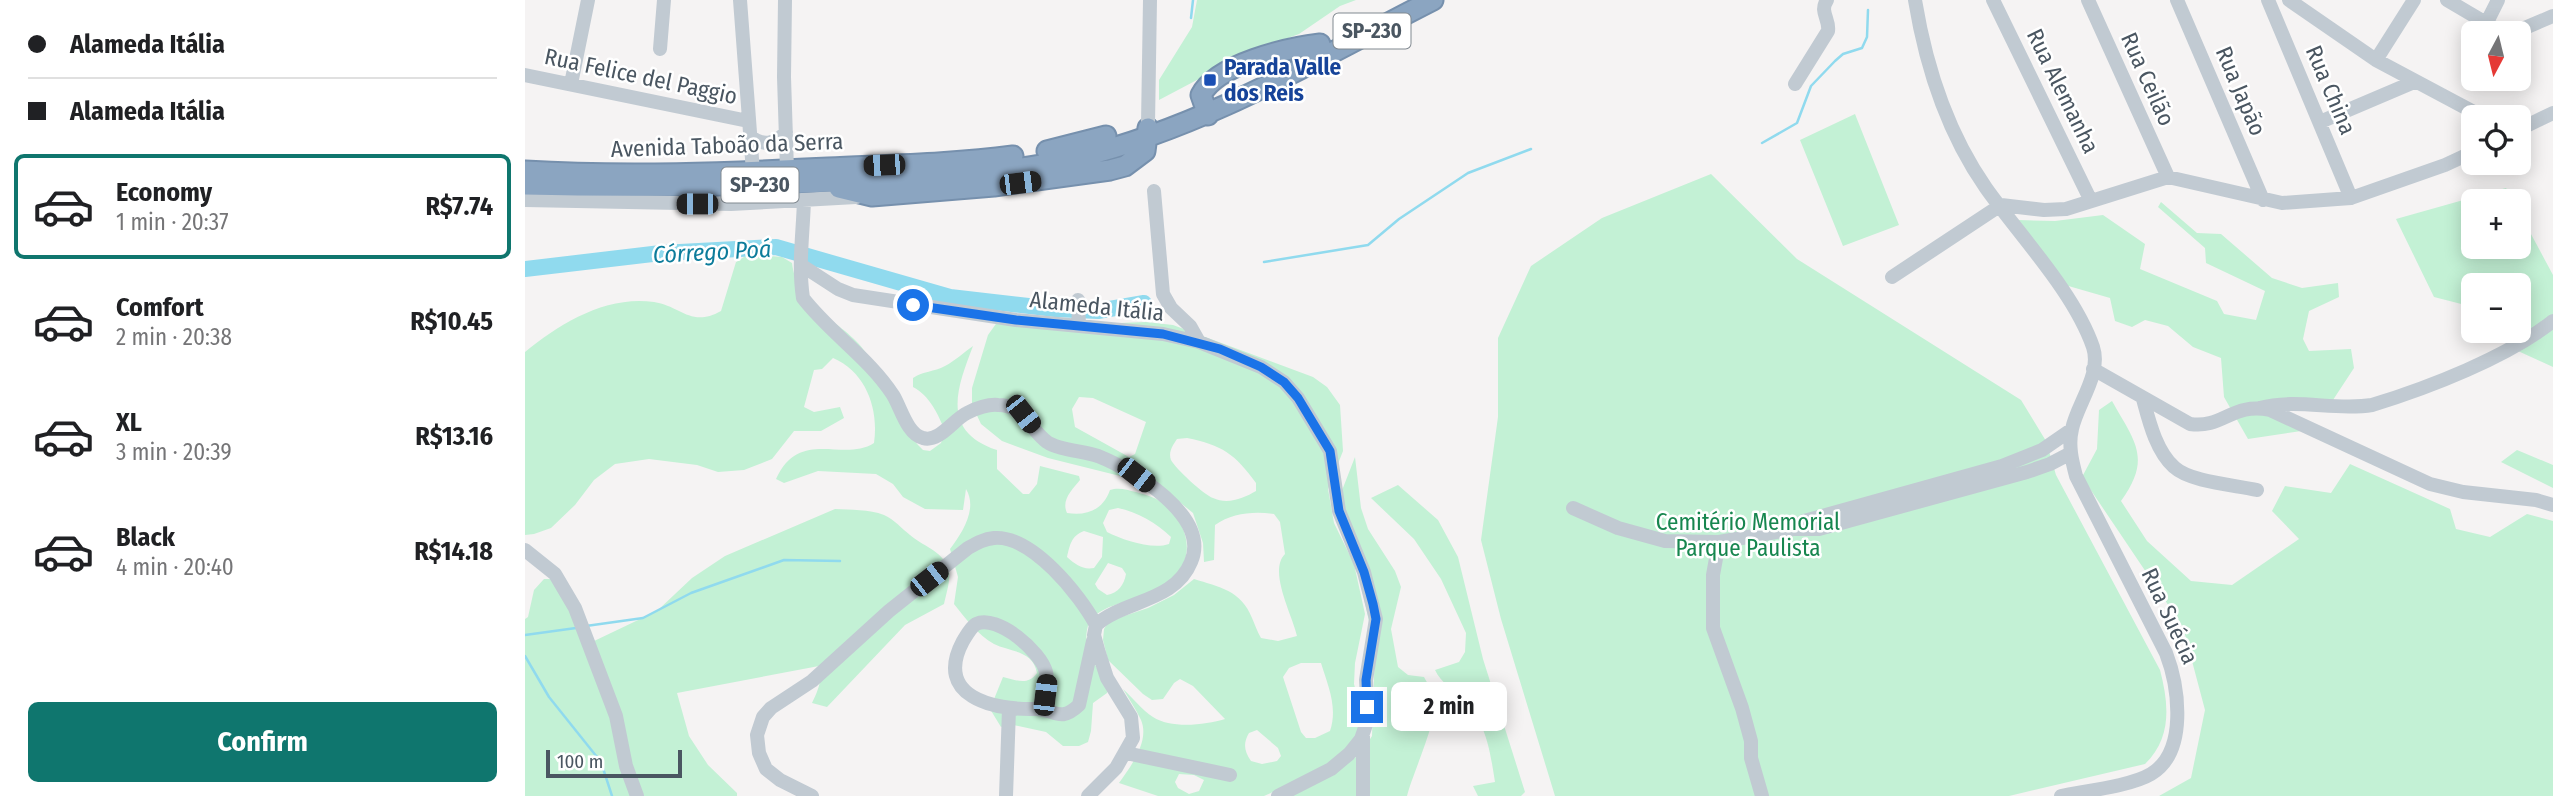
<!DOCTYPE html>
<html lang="en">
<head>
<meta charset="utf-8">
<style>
  :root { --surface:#fff; --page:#f6f6f6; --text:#202124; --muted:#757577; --line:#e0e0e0; --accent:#0f766e }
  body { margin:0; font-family:"Fira Sans Condensed",sans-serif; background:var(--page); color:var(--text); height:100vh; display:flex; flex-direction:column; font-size:26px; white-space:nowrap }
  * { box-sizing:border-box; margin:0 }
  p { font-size:23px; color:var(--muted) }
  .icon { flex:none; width:38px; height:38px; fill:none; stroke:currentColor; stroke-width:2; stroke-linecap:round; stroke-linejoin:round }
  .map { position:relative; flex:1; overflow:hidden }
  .side { display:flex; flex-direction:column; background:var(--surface); width:525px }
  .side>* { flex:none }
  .banner { display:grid; align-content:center; height:154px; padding:0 28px; background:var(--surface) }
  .needle { width:46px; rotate:187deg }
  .fabs { position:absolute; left:1936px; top:21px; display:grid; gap:14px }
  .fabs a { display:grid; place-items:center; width:70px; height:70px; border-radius:10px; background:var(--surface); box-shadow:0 4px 18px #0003; font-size:35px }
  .scale { position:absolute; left:21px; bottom:18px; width:136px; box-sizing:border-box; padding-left:7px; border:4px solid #4a5661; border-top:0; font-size:19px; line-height:24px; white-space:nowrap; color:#4a5661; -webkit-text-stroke:5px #fff; paint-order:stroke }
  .end { position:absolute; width:32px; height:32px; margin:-16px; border:9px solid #1a73e8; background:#fff; box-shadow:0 0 0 4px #fff }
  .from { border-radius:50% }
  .bubble { position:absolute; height:49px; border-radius:10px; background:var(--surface); box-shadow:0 4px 18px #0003; font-size:23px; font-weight:700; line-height:49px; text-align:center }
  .car { position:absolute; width:21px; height:42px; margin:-21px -10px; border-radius:9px; box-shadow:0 0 5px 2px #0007; background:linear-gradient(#222 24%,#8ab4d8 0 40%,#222 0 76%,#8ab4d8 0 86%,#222 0) }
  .banner b { display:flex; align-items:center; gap:24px; height:66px; font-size:26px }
  .banner b+b { border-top:2px solid var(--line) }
  .banner i { width:18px; height:18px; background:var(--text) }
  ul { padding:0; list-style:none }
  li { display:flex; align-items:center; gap:21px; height:105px; margin:0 14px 10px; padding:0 14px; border:4px solid transparent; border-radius:10px }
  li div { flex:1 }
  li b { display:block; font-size:26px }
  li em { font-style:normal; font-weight:700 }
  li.selected { border-color:var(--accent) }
  li>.icon { width:63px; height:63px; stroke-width:1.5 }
  .action { display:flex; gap:14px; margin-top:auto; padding:14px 28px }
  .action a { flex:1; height:80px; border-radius:10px; background:var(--accent); color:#fff; font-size:28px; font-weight:700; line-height:80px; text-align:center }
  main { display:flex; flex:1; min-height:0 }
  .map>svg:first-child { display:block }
</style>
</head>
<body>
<main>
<section class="side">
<div class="banner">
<b><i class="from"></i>Alameda Itália</b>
<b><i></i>Alameda Itália</b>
</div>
<ul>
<li class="selected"><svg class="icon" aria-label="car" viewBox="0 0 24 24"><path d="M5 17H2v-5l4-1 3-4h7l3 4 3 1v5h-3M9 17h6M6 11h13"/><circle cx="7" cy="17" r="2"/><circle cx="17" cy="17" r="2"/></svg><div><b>Economy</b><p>1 min · 20:37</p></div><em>R$7.74</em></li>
<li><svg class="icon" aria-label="car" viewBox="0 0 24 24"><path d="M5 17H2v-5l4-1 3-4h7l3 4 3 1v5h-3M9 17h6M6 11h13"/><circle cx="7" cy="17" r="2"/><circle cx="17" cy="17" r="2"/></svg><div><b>Comfort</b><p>2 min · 20:38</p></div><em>R$10.45</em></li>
<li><svg class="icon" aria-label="car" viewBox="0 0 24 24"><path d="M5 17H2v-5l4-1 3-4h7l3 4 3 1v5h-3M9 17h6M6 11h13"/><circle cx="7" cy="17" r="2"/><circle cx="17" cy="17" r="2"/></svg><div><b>XL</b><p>3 min · 20:39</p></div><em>R$13.16</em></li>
<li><svg class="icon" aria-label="car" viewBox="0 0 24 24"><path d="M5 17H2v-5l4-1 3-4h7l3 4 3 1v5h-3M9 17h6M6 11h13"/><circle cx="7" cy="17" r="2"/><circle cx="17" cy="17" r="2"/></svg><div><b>Black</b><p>4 min · 20:40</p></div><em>R$14.18</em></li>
</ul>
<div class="action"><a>Confirm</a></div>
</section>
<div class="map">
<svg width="2028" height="796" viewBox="0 0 2028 796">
  <rect width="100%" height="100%" fill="#f5f3f3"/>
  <!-- green -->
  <path fill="#c3f1d5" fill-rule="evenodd" d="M 672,0 L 831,0 L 815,6 L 774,34 L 725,52 L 634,100 L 634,80 L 667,27 Z
    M 1330,114 L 1374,225 L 1318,246 L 1275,140 Z
    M 1186,174 L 1272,259 L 1496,400 L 1521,441 L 1531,475 L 1635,670 C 1644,704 1647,738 1620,764 L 1484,796 L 1030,796 L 976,619 L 956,540 L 973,417 L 973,338 L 1006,266 L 1077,218 Z
    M 1981,188 L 1989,201 L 1948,201 L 1948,247 L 1993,247 L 1993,210 L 2028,275 L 2028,367 L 1993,351 L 1997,320 L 1993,319 L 1993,285 L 1948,285 L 1948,307 L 1909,297 L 1871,219 Z
    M 1636,202 L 1672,233 L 1696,234 L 1747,278 L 1777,288 L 1813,283 L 1814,297 L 1784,311 L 1778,339 L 1784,351 L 1826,349 L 1829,368 L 1806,403 L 1761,401 L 1756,418 L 1783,430 L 1723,439 L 1699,397 L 1696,358 L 1668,347 L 1643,326 L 1620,320 L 1607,327 L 1590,321 L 1585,298 L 1540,285 L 1493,220 L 1530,221 L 1578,215 L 1620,244 L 1615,269 L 1692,301 L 1699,314 L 1731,320 L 1740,291 L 1681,263 L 1680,248 L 1633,207 Z
    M 224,254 L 257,257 L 267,263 C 273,312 321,320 344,357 C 363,388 371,424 398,450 L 405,451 L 416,443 L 420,431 C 413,414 405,396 388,387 L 388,378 C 398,371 409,372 420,366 C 430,361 439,352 448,346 C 432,388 415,431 472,450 L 472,469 L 498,494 L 504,494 L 512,484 L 515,466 L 554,476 L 555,480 C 547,490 536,500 542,513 C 562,516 578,510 585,490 C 594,487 602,490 611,492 C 621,495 633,498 640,505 C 661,522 671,553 651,575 C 646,581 637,588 630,591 C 613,600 572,605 564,623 C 555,646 571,667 584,686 L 582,693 L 568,703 L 566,731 L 563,742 L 554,746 L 538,746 L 521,732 L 484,724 L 476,727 L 465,709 L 478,677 C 491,680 503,686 512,673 C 508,650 485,652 469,644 C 454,636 439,617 429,604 L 433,577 L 425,549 C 437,533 453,509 441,489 L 438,510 L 400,509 L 378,497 L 368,484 L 351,474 L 293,471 L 259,483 L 251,479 C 275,427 318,463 349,443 C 354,409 341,372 308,358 L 297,369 L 289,370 L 279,407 L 289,412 L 315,407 L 319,418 L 296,431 L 269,431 L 247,459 L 219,470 L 193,472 L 172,465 L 124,459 L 90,464 L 69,480 L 50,505 L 26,528 L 9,534 L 0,535 L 0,352 C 35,323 82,295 129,302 C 156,306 166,328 196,311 L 211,262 ZM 593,508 C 612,512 632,523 646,537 L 644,544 C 627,550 598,540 582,532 L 578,523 L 584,510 ZM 559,531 L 578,537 L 577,557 L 569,568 C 558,570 551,565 542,557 C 545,545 546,536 559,531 ZM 583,563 L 597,568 L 601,574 C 599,585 593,593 582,595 L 573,589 L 570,584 Z
    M 473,321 L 568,324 L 621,322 L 648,325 L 788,377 L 802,387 L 815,405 L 818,451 L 803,489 L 809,523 L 829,564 L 840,614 L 830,663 L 829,684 L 838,717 L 838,727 L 812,759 L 780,778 L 739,796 L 633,796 L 594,783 C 606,766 625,741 616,720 C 611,709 604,699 598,689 C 608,698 617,710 628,717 C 646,729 680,725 700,719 L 668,686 L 655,679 L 649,683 L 638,699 L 627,700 L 618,694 L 583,660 L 578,640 L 579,629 L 584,621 L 623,608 L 649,595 L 669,579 C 694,587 716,590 727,618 C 730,625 732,631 736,638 L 753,641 L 772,636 C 767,614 743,571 760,554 L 755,522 L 749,514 C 729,511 707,513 690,525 L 689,560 L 679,562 L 678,543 L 668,513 L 641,491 L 611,480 L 523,458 L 477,441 L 456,424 L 447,405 L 447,388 L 463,335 ZM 554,397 L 568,398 L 621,422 L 610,454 L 604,457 L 550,427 L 547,409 ZM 662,438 C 697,445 710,454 731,483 L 731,491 C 719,498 703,505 688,498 C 679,495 650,468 646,460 C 643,452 648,445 652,439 ZM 776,663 L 796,663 C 803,686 813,707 805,731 L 790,738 L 781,738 L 776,732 L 758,677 L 764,668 ZM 732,730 L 753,748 L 756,756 L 752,761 L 737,764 L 726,761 C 719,751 718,743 724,733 ZM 654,774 L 669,775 L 679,780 L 674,791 L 664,794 L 653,788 L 650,782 Z
    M 1587,401 C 1610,442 1627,458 1596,501 L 1622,541 L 1666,581 L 1707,585 L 1774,539 L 1747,511 L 1760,486 L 1806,493 L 1825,464 L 1925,509 L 1931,529 L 1965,537 L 2002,514 L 2028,521 L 2028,796 L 1634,796 L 1666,778 L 1680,710 L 1658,627 L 1557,477 L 1572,449 L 1574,410 Z
    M 1992,450 L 2028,465 L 2028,488 L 1976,462 Z
    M 830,457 L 836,508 L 843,529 L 870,571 L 876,587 L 866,629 L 873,667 L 883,675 L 899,677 C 902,683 907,689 909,696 C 915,716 888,772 882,796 L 767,796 L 812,771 L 836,753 L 847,736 L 850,649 L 816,493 Z
    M 873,485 L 913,520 L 933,557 L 958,659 L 1000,792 L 996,796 L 953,796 L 948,786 L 970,782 C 965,751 962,725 940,701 C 930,691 916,683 910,670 L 934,662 L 940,652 L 941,633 L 916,579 L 889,539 L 846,498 Z
    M 310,509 C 326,510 344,509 359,515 C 370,520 376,528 385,535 C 396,545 417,551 423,567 C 427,577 421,594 419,604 L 380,625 L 302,707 L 287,703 C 293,691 298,679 294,666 L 152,693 L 164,736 L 183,765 L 212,793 L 212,796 L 119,796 L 108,777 L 67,642 L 132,611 L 167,578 L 200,556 Z
    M 19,579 L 26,579 L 50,620 L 80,697 L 108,796 L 0,796 L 0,619 L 3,617 L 9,590 Z"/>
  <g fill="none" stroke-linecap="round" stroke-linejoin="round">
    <!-- stream -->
    <path stroke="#90daee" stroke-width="2.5" d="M 666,18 L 668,0
      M 1237,143 L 1272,123 L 1286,86 L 1310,61 L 1318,54 L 1337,48 L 1342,37 L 1343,10
      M 739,262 L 843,245 L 874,219 L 943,173 L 1006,149
      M 61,626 L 118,618 L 166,593 L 259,560 L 315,561
      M 0,635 L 51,628
      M 0,656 L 24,697 L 76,762 L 87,796"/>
    <!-- river -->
    <path stroke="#90daee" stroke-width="16" d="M 0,269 L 136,253 L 251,247 L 425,297 L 530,309 L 573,311 L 619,303"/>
    <!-- highway casing -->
    <g stroke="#7690ad" stroke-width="23">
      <path id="highway" d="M 683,115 L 676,95 C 692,64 762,48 795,44
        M 522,151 L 581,136
        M 0,171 C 101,177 202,173 303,168 C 365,165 427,164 488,156
        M 0,185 C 115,188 230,186 345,180 C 415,176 486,174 555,157 C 681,126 794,58 908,0
        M 314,188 L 347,196 L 469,186 L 585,170 L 600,166 L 620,151 L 623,128"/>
    </g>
    <!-- minor -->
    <path stroke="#c1cad2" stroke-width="14" d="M 215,0 L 228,172
      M 260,0 L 259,77 L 262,170
      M 1390,0 C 1401,67 1422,132 1461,188 C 1495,236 1549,292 1568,347 C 1577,374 1552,404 1547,429 C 1543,445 1547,461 1551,476 L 1641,653 C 1654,687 1663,752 1626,774 C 1606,786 1560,791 1536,796
      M 1468,0 L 1566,201
      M 1563,0 L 1643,177
      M 1652,0 L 1738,200
      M 1743,0 L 1826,198
      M 1764,0 L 1851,60 L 1958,117
      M 1922,0 L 1973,30 L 1995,30 L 2028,16
      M 1961,24 L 1973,0
      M 135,49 L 139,0
      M 1851,60 L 1889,0
      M 0,75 L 223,121
      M 46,84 L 63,0
      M 1270,84 L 1303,31 C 1305,19 1294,12 1302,0
      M 1795,122 L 1889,82
      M 623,124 L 625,0
      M 1993,130 L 2028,113
      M 225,136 C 238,147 250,144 261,132
      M 629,191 L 638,294 L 646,308 L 665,326 L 674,342
      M 0,200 L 206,204 L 331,197
      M 279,200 C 278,234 273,265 278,298 C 305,333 344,358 368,395 C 376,408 382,434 398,438 C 414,443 429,419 442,413 C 451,408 464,404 473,405 C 499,405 504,429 522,442 C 534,450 558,451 573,456 C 608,470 686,516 666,562 C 650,602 599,600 571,625 L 569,635 L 574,653 L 582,678 L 606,717 L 608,738 L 591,768 L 563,796
      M 1476,205 L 1519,210 L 1541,209 L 1643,177 L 1757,203 L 1826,198 L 1920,165 L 1948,152
      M 276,265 L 313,289 L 328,295 L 491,320 L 638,334 L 674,342 L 736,367 L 759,382 L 773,398 L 805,451 L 814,511 L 839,572 L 851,619 L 841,680 L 843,719 L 836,739 L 824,754 L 806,769 L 753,796
      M 1367,277 L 1476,205
      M 553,300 L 554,326
      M 1568,369 L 1665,424 C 1698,429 1707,402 1745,410 L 1905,484 L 1938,492 L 2011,500 L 2028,505
      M 1618,399 C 1624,421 1631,451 1649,467 C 1665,482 1710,485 1732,490
      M 1735,408 C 1772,398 1810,411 1847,405 C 1903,388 1983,357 2028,321
      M 1048,508 L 1093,528 L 1140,541 L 1194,542 L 1268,529 L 1294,529 L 1502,472 L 1525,464 L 1546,453
      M 1268,529 L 1279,521 L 1290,518 L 1477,466 L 1517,450 L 1546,430
      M 1194,542 L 1188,575 L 1188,628 L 1217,708 L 1226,741 L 1226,758 L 1237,796
      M 0,550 L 30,574 L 50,608 L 91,716 L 101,766 L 112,796
      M 514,708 C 518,697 524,684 521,672 C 516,652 473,614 451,624 C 446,627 441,636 438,641 C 408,697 469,710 510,709 C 529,708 534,724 554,705 L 568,641
      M 838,736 L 838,796
      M 601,753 L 705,775
      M 287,796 L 255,780 L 241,769 L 234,753 L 232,735 L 238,717 L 246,708 L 287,681 L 364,611 L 443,548 C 452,543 459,539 469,538 C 507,535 555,595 571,625
      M 481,796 L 484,709"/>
    <!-- highway -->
    <use href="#highway" stroke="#8ba5c1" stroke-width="19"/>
  </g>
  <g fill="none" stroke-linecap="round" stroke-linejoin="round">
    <!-- route -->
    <path stroke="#1a73e8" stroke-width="9" d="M 388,305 L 491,320 L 638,334 L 695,349 L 736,367 L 759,382 L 773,398 L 805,451 L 814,511 L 839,572 L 848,604 L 851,619 L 841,680 L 842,707"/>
  </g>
  <!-- markers -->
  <rect fill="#1a4fb4" stroke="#fff" stroke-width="2.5" x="678" y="73" width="14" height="14" rx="3.5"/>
  <g text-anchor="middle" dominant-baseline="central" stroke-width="5" stroke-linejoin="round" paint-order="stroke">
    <!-- shield labels -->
    <g fill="#fff" stroke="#808990" stroke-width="2">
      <rect x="808.5" y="13.5" width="77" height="35" rx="5"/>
      <rect x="196.5" y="167.5" width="77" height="35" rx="5"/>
    </g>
    <g font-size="21" font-weight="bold" fill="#4a5661">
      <text x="847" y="31">SP-230</text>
      <text x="235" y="185">SP-230</text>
    </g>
    <!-- transit labels -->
    <g font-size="23" font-weight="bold" fill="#164399" stroke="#fff" text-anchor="start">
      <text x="699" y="67">Parada Valle<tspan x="699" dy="26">dos Reis</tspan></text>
    </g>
    <!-- street labels -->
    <g font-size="23" fill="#4a5661" stroke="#fff">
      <text transform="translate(116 76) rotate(12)">Rua Felice del Paggio</text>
      <text transform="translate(1623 79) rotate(66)">Rua Ceilão</text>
      <text transform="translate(1806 90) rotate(67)">Rua China</text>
      <text transform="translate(1538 91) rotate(64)">Rua Alemanha</text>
      <text transform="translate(1716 91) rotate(67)">Rua Japão</text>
      <text transform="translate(202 145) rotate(-2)">Avenida Taboão da Serra</text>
      <text transform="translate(572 306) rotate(6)">Alameda Itália</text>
      <text transform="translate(1645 616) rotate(65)">Rua Suécia</text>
    </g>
    <!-- park labels -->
    <g font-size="23" fill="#17864f" stroke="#fff">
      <text x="1223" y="522">Cemitério Memorial<tspan x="1223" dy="26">Parque Paulista</tspan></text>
    </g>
    <!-- water labels -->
    <g font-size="24" font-style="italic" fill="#0c7c9b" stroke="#fff">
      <text transform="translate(187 252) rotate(-3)">Córrego Poá</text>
    </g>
  </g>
</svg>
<div class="fabs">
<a><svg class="needle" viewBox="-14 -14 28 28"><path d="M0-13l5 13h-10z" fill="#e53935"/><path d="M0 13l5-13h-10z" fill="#757577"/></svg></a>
<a><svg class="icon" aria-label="locate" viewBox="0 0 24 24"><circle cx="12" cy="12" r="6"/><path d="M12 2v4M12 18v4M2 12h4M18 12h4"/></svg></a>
<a>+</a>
<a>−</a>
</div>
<div class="scale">100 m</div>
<i class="end from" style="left:388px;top:305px"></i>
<i class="end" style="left:842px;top:707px"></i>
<div class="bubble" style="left:866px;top:682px;width:116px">2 min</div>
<i class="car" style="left:359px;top:165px;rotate:268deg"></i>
<i class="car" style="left:495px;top:183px;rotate:83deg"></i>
<i class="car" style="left:172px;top:204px;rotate:270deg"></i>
<i class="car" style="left:498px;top:414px;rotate:142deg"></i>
<i class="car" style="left:611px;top:475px;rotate:128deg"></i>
<i class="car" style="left:404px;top:579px;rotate:52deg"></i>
<i class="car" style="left:520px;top:695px;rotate:7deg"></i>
</div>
</main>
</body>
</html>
